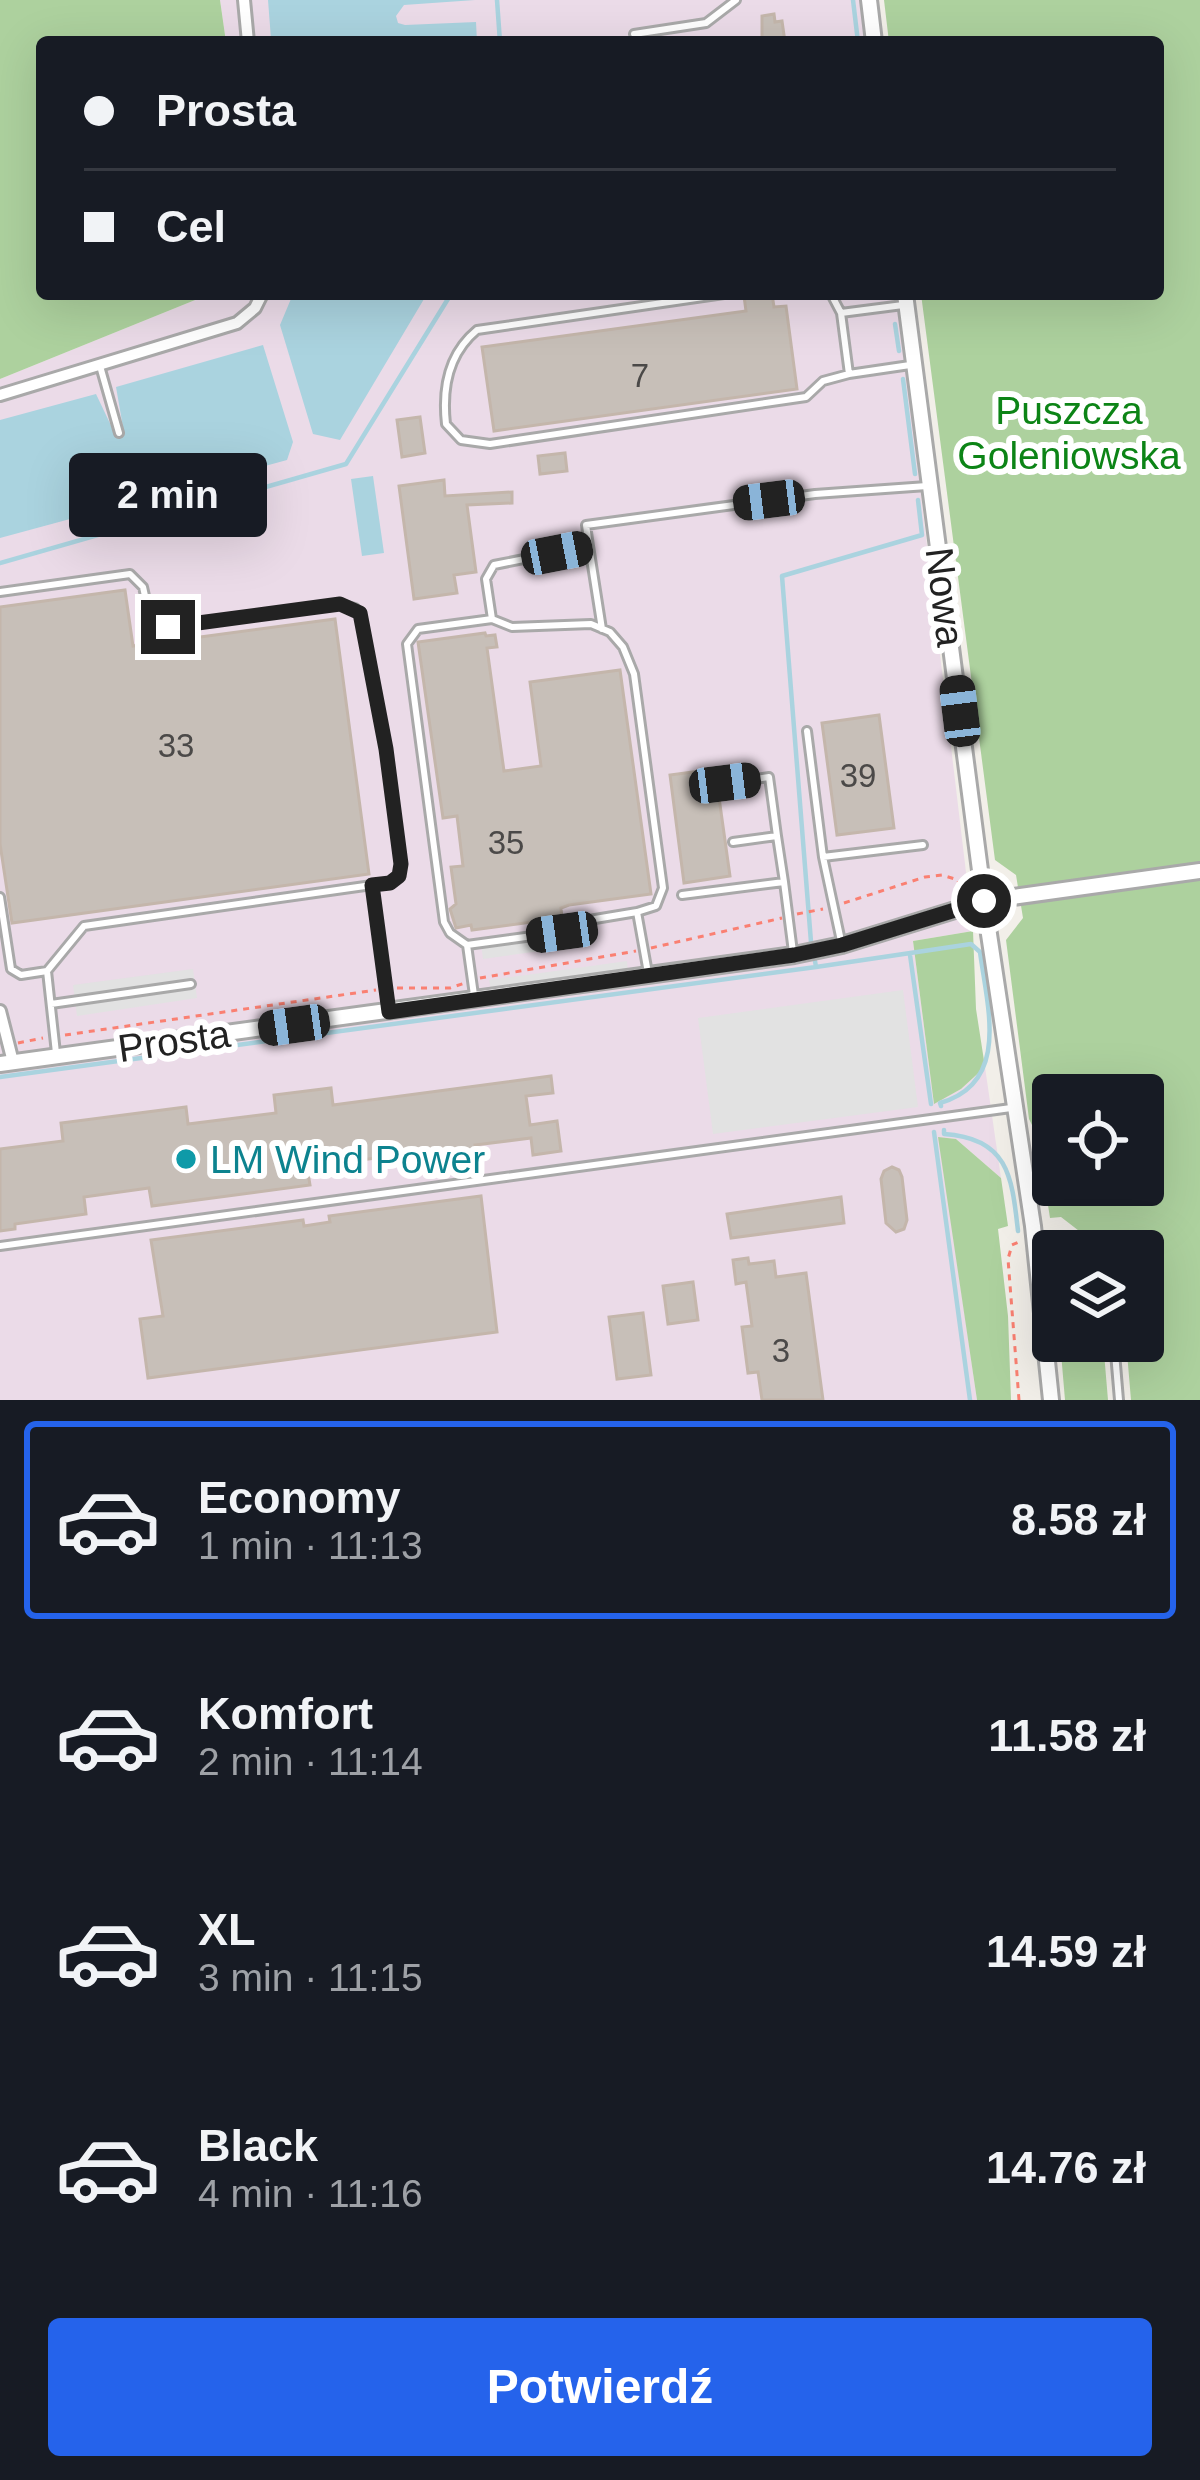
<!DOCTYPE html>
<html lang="pl">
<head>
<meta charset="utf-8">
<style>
  :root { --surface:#171b24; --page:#20242c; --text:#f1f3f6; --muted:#9ea1a6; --line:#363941; --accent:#2563eb }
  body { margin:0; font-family:Arial,sans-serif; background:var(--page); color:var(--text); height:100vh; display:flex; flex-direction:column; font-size:45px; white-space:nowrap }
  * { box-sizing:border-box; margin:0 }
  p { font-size:39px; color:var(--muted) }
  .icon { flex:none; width:66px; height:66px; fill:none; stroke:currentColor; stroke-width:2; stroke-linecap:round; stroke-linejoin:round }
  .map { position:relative; height:1400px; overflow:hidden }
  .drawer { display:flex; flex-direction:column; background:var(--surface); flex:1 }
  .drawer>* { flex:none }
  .top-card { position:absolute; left:36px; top:36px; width:1128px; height:264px; border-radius:12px; box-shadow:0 12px 48px #0002; display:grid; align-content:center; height:264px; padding:0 48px; background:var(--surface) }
  .fabs { position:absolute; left:1032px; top:1074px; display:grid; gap:24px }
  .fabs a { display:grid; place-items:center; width:132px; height:132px; border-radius:12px; background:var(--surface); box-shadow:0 12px 48px #0002; font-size:60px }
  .end { position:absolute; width:54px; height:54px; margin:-27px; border:15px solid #222; background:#fff; box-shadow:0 0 0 6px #fff }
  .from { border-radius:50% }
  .bubble { position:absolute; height:84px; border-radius:12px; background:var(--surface); box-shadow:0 12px 48px #0002; font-size:39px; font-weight:800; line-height:84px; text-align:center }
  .car { position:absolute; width:36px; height:72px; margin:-36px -18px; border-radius:15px; box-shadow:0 0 9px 3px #0007; background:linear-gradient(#222 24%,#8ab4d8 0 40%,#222 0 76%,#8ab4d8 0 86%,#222 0) }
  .top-card b { display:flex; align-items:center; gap:42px; height:114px; font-size:45px }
  .top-card b+b { border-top:3px solid var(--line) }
  .top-card i { width:30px; height:30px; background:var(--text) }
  ul { padding:21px 0 0; list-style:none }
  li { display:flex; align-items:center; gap:36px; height:198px; margin:0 24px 18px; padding:0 24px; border:6px solid transparent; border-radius:12px }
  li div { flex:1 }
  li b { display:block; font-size:45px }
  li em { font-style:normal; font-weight:800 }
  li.selected { border-color:var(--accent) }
  li>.icon { width:108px; height:108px; stroke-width:1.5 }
  .primary-button { display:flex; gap:24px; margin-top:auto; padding:24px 48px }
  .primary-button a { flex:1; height:138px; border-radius:12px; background:var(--accent); color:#fff; font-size:48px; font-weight:800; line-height:138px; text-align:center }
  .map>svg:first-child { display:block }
</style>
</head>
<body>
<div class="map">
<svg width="1200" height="1400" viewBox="0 0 1200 1400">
  <rect width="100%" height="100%" fill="#f2efe9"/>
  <!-- industrial -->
  <path fill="#ebdbe8" d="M 220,0 L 861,0 L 866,42 L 226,42 Z
    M 210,294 L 897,294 L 973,931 L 913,941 L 934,1103 L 961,1089 L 985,1067 L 1001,1178 L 956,1139 L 939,1138 L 977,1400 L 0,1400 L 0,379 Z"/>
  <!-- forest -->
  <path fill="#add19e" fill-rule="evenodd" d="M 0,0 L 220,0 L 226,42 L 42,42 L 42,294 L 210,294 L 0,379 Z
    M 884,0 L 1200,0 L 1200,1400 L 1131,1400 L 1126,1341 L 1143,1341 L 1143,1251 L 1105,1251 L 1061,1217 L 1050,1218 L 1037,1135 L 1029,1119 L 1006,940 L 1023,918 L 1016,875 L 995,860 L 921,294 L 1158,294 L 1158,42 L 889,42 ZM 1053,1095 L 1143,1095 L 1143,1185 L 1053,1185 Z
    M 973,931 L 976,1009 L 985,1067 L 961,1089 L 934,1104 L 913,941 Z
    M 938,1137 L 956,1139 L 1001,1178 L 1008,1226 L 998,1229 L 1008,1316 L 1011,1400 L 977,1400 Z
    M 1060,1341 L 1103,1341 L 1108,1400 L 1065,1400 Z"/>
  <!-- parking -->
  <path fill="#e2e2e2" d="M 573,931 L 575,946 L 483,959 L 481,943 Z
    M 627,961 L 628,972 L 491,990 L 489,980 Z
    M 193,969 L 197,998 L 77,1016 L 73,985 Z
    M 903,990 L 918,1107 L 713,1134 L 698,1018 Z"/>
  <!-- water -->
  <path fill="#aad3df" d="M 268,0 L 475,0 L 404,5 L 396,16 L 398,23 L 405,25 L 476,22 L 477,42 L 271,39 Z
    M 293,294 L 427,294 L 340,440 L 313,434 L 280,325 Z
    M 263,345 L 293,442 L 287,460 L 147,498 L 144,488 L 134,486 L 127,493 L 129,503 L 0,538 L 0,420 L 96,394 L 116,436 L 124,433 L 116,387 Z
    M 373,476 L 384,553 L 362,556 L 351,479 Z"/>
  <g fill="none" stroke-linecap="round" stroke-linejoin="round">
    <!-- stream -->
    <path stroke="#aad3df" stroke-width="4.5" d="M 497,0 L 500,42
      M 853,0 L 858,42
      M 895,324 L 899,351
      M 903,379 L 915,474
      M 0,563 L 346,464 L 451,294
      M 811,942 L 782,576 L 922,535 L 918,500
      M 910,955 L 931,1104
      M 815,961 L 816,967 L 971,944 L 980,952 C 987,1006 1011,1083 940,1103 L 941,1106
      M 0,1077 L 816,967
      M 944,1130 L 944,1134 C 1009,1138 1012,1178 1018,1231
      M 934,1132 L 970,1400"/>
  </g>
  <!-- building -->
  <path fill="#c7bfb8" stroke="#c4b6ab" stroke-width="3" d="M 774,14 L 775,22 L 782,21 L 785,42 L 762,42 L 762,16 Z
    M 758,294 L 772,294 L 774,307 L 786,306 L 797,389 L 494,431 L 482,347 L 746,311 L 744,296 Z
    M 420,417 L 425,453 L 402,457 L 397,420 Z
    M 565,453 L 567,471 L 540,474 L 538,456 Z
    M 444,480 L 445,496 L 512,492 L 512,503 L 467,505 L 476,572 L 454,575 L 457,593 L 414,599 L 399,486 Z
    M 125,590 L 133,646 L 335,619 L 369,874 L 12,923 L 0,844 L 0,607 Z
    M 485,633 L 486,636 L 495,635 L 497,647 L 487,648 L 504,771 L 541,766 L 530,682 L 620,670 L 651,894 L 569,905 L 561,908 L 562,918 L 472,930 L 471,925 L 456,928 L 450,909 L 456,904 L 451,867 L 463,866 L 457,816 L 443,818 L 418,642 Z
    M 879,715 L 894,828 L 837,835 L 822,723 Z
    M 715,769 L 730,876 L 684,883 L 670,775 Z
    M 551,1076 L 553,1093 L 526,1096 L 530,1125 L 557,1121 L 561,1151 L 533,1155 L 531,1138 L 475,1145 L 478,1162 L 409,1172 L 407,1154 L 307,1167 L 310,1185 L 152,1206 L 149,1188 L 84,1197 L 86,1214 L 15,1224 L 15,1229 L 0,1231 L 0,1149 L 63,1141 L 61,1123 L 186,1107 L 188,1124 L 276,1113 L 274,1095 L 331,1088 L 333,1105 Z
    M 892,1167 L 899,1170 L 902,1177 L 907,1220 L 904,1229 L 896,1232 L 886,1223 L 881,1179 L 884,1171 Z
    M 481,1196 L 497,1332 L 148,1378 L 140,1319 L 163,1316 L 151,1240 L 303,1220 L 304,1226 L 330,1222 L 329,1216 Z
    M 841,1197 L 844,1223 L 731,1238 L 727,1214 Z
    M 748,1258 L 749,1264 L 774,1261 L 776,1277 L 806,1273 L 823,1400 L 762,1400 L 758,1372 L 748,1373 L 742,1327 L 752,1326 L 746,1282 L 736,1284 L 733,1260 Z
    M 693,1282 L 698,1320 L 668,1324 L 663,1286 Z
    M 643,1313 L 651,1375 L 617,1379 L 609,1317 Z"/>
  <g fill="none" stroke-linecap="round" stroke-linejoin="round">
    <!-- service casing -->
    <g stroke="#a9a9a9" stroke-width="12">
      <path id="service" d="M 634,34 L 706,23 L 736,0
        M 724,294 L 477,330 C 448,354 442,388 446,424 L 461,440 L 490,444 L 806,397 L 823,381 L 849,374
        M 831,294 L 841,313
        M 903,305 L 841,313 L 849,374 L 910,365
        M 100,366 L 119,433
        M 589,546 L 602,629
        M 0,592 L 130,574 L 143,587 L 150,618 L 162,627 L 340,604 L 355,608 L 362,618 L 386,749 L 401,864 L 399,876 L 390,883 L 372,885
        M 492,619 L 486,579 L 494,565 L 589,546 L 586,525 L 815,494 L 927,486
        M 807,731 L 823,857 L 841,941
        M 725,783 L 769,777 L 777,836
        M 733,842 L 777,836 L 784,882
        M 823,857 L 923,845
        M 682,895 L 784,882 L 793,952
        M 0,897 L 11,969 L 21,975 L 47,971 L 84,926 L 372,885 L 389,1008
        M 467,945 L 450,933 L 444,922 L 407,644 L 418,629 L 492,619 L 512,627 L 591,624 L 610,632 L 623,647 L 634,674 L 663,888 L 656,906 L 637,912
        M 47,971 L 56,1053
        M 474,995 L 467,945 L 562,932 L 577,922 L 637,912 L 648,973
        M 51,1004 L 191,984
        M 1039,1240 L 1062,1241 L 1086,1251
        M 0,1246 L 1011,1108
        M 1114,1341 L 1119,1400"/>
    </g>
    <!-- minor casing -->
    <g stroke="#a9a9a9" stroke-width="16">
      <path id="minor" d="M 244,0 L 248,42
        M 0,395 L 237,323 L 255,308 L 262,294
        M 0,1011 L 13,1062"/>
    </g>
    <!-- tertiary casing -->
    <g stroke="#a9a9a9" stroke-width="20">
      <path id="tertiary" d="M 869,0 L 874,42
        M 905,294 L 984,901 L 1033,1226 L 1051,1400
        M 0,1064 L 794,955 L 842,945 L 984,901 L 1200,871"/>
    </g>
    <!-- path -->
    <path stroke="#fa8072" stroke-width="3" stroke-dasharray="6 6" stroke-linecap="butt" d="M 844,903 L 925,877 L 942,875 L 958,880 L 961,895
      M 797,914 L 823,909
      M 651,948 L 782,918
      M 480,978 L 636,951
      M 397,988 L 450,988 L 465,983
      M 65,1035 L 376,990
      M 18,1043 L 43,1038
      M 1019,1400 L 1008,1259 L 1012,1245 L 1021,1241"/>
    <!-- service -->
    <use href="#service" stroke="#fff" stroke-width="6"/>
    <!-- minor -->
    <use href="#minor" stroke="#fff" stroke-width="10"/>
    <!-- tertiary -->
    <use href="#tertiary" stroke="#fff" stroke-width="14"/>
  </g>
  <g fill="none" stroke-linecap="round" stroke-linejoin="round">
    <!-- route -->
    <path stroke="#222" stroke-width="15" d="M 168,627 L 340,604 L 360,613 L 386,749 L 401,864 L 399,876 L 390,883 L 372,885 L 389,1012 L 794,955 L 842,945 L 984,901"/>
  </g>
  <!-- markers -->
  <circle fill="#0f9aa8" stroke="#fff" stroke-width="4.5" cx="186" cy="1159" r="12"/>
  <g text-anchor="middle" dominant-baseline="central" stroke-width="12" stroke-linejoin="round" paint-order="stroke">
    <!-- number labels -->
    <g font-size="33" fill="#4b4948">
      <text x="640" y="375">7</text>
      <text x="176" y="745">33</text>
      <text x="858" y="775">39</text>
      <text x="506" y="842">35</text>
      <text x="781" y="1350">3</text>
    </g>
    <!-- park labels -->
    <g font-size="39" fill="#0c8416" stroke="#fff">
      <text x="1069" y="410">Puszcza<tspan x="1069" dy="45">Goleniowska</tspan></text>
    </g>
    <!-- street labels -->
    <g font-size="39" fill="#222" stroke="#fff">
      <text transform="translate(945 597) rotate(83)">Nowa</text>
      <text transform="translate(174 1041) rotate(-8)">Prosta</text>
    </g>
    <!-- culture labels -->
    <g font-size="39" fill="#0d838f" stroke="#fff" text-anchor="start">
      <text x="210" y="1159">LM Wind Power</text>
    </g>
  </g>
</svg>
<div class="fabs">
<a><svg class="icon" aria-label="locate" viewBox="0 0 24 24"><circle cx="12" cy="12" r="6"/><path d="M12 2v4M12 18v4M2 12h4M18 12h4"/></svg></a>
<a><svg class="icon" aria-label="layers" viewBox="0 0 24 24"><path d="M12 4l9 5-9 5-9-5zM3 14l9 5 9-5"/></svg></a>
</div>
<i class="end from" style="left:984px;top:901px"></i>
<i class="end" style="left:168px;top:627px"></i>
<div class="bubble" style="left:69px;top:453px;width:198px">2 min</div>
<i class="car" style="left:769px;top:500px;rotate:263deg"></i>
<i class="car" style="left:557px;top:553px;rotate:79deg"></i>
<i class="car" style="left:960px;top:711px;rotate:353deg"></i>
<i class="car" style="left:725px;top:783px;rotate:83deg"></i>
<i class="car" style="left:562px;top:932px;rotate:262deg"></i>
<i class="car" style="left:294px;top:1025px;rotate:262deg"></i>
<div class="top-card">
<b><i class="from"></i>Prosta</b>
<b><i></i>Cel</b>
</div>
</div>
<section class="drawer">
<ul>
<li class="selected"><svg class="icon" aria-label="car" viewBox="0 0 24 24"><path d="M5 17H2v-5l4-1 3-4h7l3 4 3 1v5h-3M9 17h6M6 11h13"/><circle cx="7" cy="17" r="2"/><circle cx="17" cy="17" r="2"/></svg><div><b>Economy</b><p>1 min · 11:13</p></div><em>8.58 zł</em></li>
<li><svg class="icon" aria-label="car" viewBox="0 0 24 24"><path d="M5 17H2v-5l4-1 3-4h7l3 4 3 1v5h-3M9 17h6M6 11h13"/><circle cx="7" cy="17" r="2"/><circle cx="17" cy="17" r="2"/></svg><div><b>Komfort</b><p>2 min · 11:14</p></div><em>11.58 zł</em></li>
<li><svg class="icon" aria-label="car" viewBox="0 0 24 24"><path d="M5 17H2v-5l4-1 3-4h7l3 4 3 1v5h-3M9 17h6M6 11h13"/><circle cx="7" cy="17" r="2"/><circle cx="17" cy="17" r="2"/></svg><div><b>XL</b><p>3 min · 11:15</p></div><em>14.59 zł</em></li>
<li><svg class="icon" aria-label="car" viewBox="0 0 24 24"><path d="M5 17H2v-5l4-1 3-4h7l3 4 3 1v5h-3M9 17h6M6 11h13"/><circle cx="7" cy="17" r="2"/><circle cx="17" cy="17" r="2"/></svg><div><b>Black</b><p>4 min · 11:16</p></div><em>14.76 zł</em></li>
</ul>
<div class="primary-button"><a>Potwierdź</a></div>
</section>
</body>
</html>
